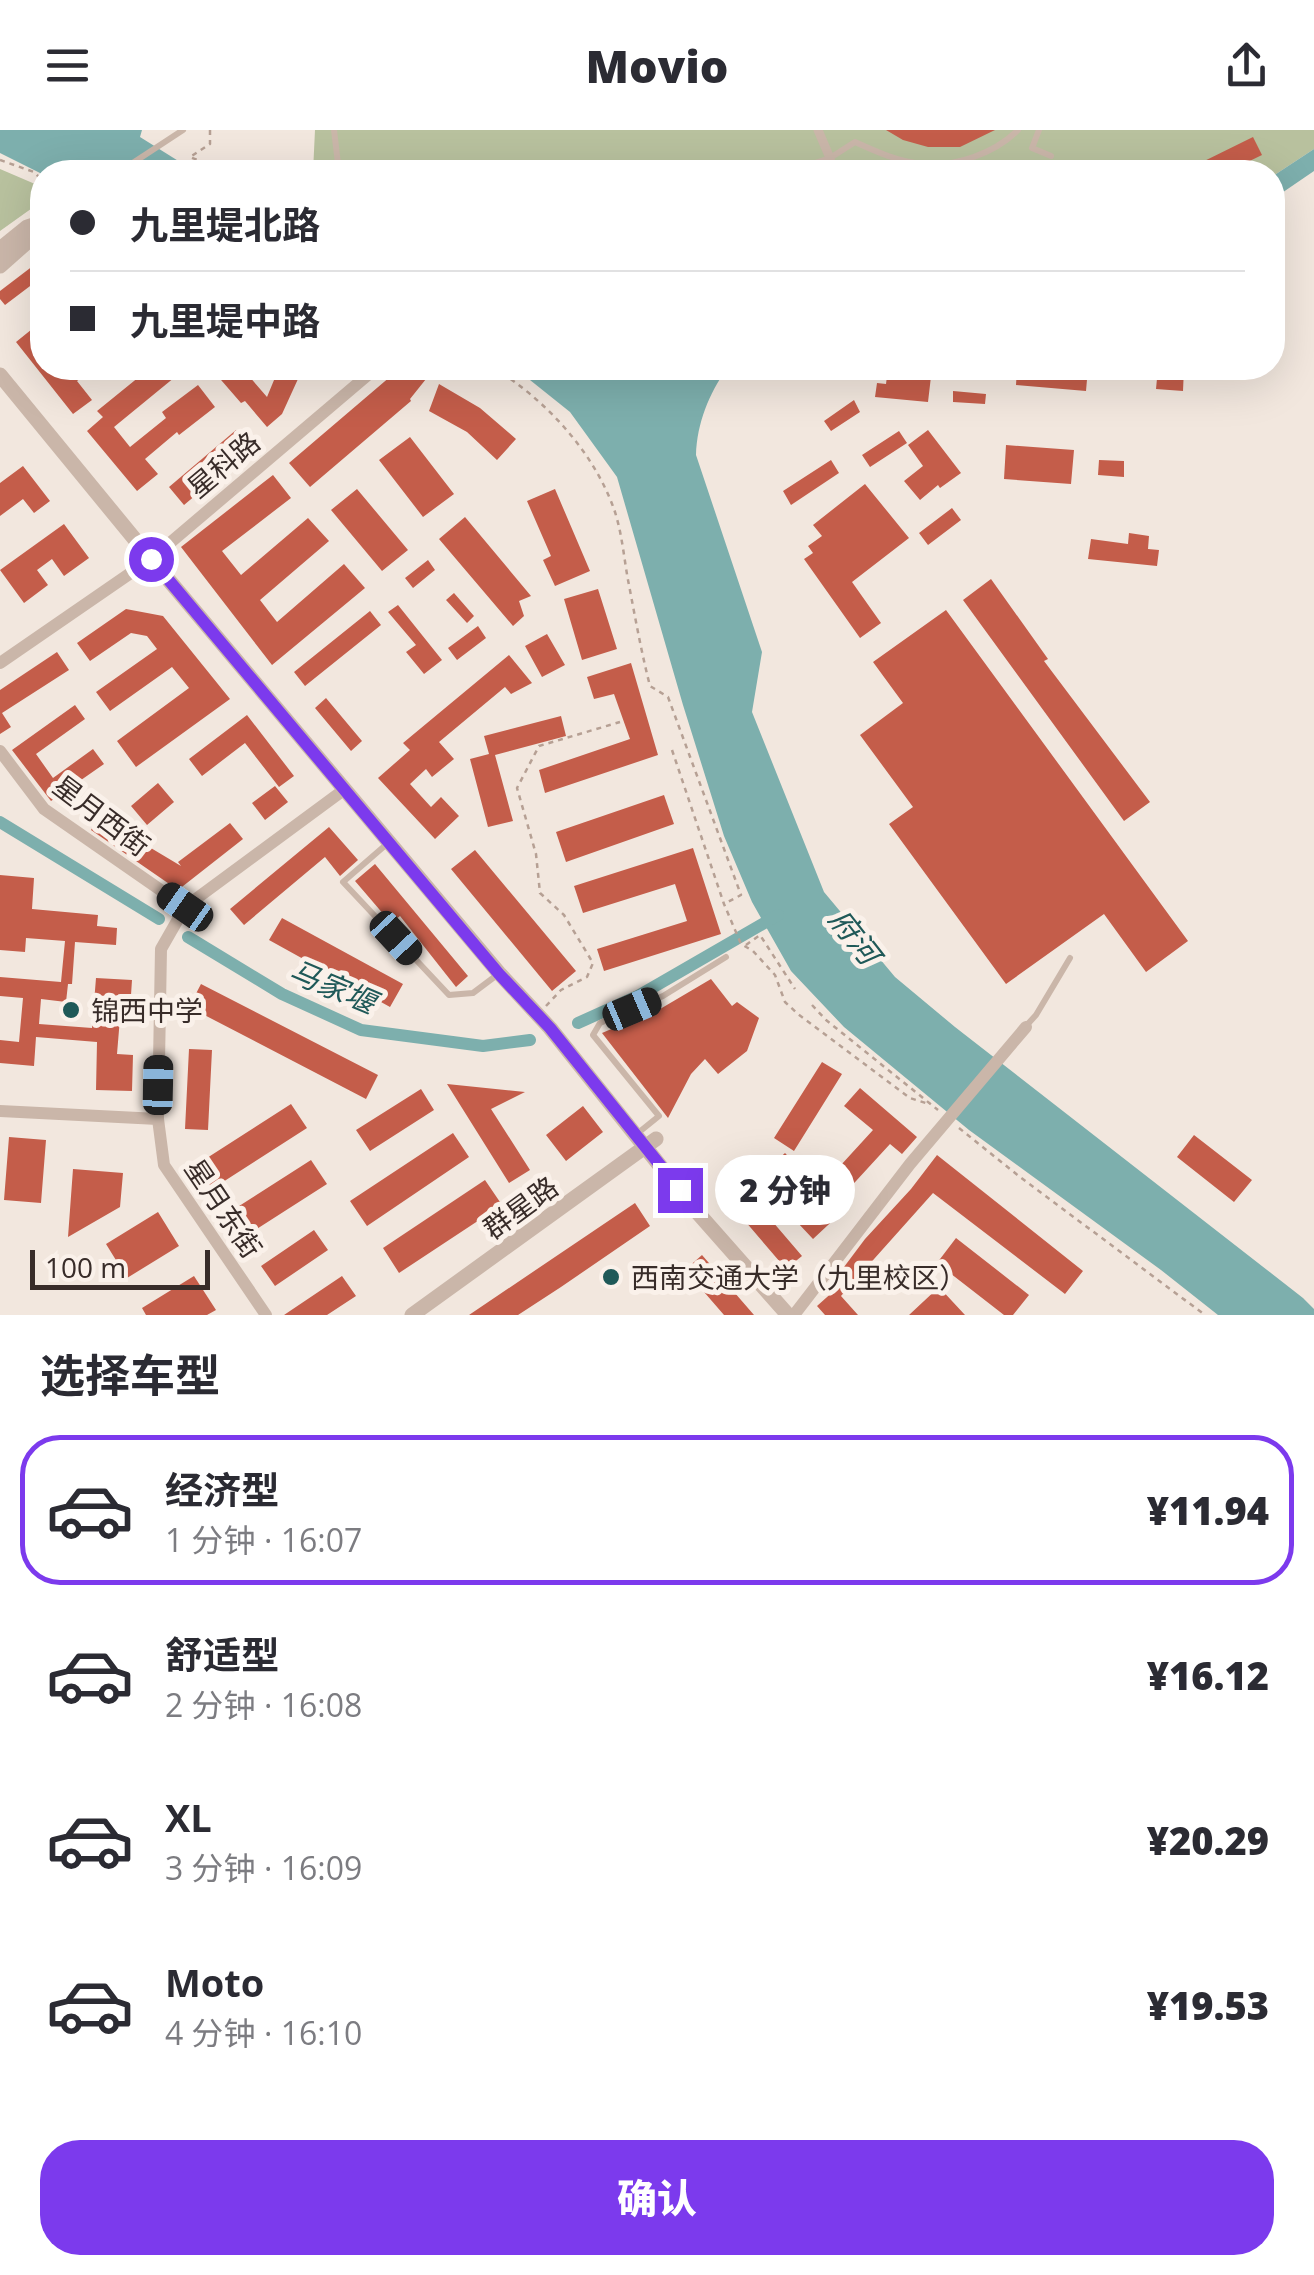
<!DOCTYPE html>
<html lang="zh">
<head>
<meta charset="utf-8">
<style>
  :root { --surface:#fff; --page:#f2f2f3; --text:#2b2b33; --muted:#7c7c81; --line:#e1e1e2; --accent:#7c3aed }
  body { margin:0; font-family:"Open Sans","Noto Sans SC",sans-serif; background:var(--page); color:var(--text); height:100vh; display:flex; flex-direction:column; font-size:38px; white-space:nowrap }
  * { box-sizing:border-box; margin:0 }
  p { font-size:32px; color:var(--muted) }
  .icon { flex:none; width:55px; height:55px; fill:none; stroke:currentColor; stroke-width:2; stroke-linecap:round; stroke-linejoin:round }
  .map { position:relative; height:1185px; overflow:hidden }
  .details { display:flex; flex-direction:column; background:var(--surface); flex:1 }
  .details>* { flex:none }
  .guide { position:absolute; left:30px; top:30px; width:1255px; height:220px; border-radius:40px; box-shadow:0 10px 40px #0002; display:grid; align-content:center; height:220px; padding:0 40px; background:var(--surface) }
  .scale { position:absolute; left:30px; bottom:25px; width:180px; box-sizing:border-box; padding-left:10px; border:5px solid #382c29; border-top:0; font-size:28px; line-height:35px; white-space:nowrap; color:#382c29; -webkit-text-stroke:8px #faf1ea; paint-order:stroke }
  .end { position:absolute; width:45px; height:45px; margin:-22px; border:12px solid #7c3aed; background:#fff; box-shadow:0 0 0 5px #fff }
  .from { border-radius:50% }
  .bubble { position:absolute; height:70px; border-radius:35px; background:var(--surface); box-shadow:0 10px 40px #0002; font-size:32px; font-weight:800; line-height:70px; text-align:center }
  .car { position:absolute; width:30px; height:60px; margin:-30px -15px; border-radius:12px; box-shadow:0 0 8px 2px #0007; background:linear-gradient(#222 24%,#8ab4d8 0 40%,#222 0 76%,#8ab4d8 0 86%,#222 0) }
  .guide b { display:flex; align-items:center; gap:35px; height:95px; font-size:38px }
  .guide b+b { border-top:2px solid var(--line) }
  .guide i { width:25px; height:25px; background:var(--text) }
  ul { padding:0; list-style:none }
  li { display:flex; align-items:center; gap:30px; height:150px; margin:0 20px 15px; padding:0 20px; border:5px solid transparent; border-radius:40px }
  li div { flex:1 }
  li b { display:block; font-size:38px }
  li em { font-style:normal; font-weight:800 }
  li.current { border-color:var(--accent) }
  li>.icon { width:90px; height:90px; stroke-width:1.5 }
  h2 { padding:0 40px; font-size:45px; line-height:120px }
  .action { display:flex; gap:20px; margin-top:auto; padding:20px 40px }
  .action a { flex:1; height:115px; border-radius:40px; background:var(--accent); color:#fff; font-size:40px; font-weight:800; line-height:115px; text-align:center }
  header { display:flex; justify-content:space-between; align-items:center; height:130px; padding:0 40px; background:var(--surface); font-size:45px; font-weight:800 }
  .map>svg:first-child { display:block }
</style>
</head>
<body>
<header><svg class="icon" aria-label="menu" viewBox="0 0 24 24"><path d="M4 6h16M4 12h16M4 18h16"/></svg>Movio<svg class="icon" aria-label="share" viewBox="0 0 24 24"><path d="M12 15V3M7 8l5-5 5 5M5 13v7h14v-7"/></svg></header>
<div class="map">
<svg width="1314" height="1185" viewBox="0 0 1314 1185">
  <rect width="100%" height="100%" fill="#f2e7de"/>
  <!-- green -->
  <path fill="#b8c19e" d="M 315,0 L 1314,0 L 1314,19 L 1273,46 L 1272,42 L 313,42 Z
    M 0,39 L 42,57 L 42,71 L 0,101 Z"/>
  <!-- water -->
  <path fill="#7dafad" d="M 0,0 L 142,0 L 140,7 L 196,42 L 42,44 L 0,23 Z
    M 1314,19 L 1314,41 L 1273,69 L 1273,46 Z
    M 515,238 L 727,238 C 709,264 697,293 696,325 L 762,522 L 752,582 L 824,762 L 895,847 L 955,897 L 1303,1168 L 1314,1179 L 1314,1185 L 1218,1185 L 1161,1140 L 969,1000 L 844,897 L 791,841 L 752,772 L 724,706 L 683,575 L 617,347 L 570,282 Z"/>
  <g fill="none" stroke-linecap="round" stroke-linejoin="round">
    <!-- canal -->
    <path stroke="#7dafad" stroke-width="12" d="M 0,692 L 159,789
      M 188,807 L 282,864 L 361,900 L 483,916 L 530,910
      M 578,893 L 638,866 L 778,785"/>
  </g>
  <!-- building -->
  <path fill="#c45d4a" d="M 886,0 L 995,0 L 960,17 L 928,17 L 903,10 Z
    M 1253,7 L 1262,25 L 1227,42 L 1182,42 Z
    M 42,129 L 42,147 L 5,175 L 0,169 L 0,161 Z
    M 42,191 L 42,238 L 94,238 L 77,251 L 92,270 L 73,284 L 16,212 Z
    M 150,238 L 186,238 L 114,297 L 130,317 L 166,288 L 162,282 L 198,255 L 215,277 L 179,305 L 177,302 L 145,329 L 158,344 L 137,361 L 87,301 L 103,287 L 97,281 Z
    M 221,238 L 242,238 L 267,267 L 279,238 L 303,238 L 282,284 L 267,297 L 245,271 L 241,273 L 215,243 Z
    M 397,238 L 414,238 L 430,244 L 410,269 L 411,271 L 310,357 L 289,333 L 391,246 Z
    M 888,238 L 932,238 L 928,272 L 875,267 L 877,253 L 886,254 Z
    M 1017,238 L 1088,238 L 1086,261 L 1016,255 Z
    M 1158,238 L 1184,238 L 1183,261 L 1156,259 Z
    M 439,254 L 480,278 L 516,309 L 497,330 L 467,302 L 429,281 Z
    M 953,261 L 986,264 L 985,274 L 953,272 Z
    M 854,270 L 860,282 L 831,301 L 824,291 Z
    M 236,300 L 252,318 L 184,375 L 169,357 Z
    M 928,300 L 961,343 L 940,358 L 938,355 L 920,370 L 904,351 L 923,336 L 908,315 Z
    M 899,301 L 907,313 L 870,337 L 862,325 Z
    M 410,307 L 454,364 L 423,387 L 379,330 Z
    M 1006,315 L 1074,320 L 1071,354 L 1004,349 Z
    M 831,330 L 839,343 L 791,375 L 783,361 Z
    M 1099,330 L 1124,331 L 1124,347 L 1098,345 Z
    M 23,336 L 50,371 L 34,383 L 23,369 L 0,386 L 0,353 Z
    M 273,345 L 291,368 L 222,421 L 241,445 L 308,388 L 329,411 L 260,470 L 277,492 L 344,434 L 365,458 L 272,535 L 181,417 Z
    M 865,354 L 909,408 L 852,452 L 881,493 L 860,508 L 804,429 L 813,423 L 808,416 L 822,406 L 813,395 Z
    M 357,359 L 408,420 L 382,441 L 331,380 Z
    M 555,359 L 590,441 L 555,456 L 543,430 L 551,426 L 527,371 Z
    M 952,378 L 961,390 L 928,415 L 919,403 Z
    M 465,387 L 531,466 L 519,471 L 524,486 L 513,496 L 439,409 Z
    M 64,394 L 89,428 L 64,446 L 52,429 L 37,440 L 48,455 L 24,473 L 0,440 Z
    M 1129,403 L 1149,406 L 1148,419 L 1159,420 L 1157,436 L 1088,429 L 1091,409 L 1128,414 Z
    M 428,430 L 435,440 L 413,458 L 405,448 Z
    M 991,449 L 1048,529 L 1044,531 L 1150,672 L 1124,691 L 963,470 Z
    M 598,459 L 617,519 L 582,530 L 564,469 Z
    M 454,463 L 474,486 L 467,493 L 446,470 Z
    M 398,475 L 442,530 L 424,544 L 406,522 L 416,515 L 388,482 Z
    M 126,479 L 163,486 L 230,569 L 136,637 L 117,611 L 189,558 L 172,537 L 110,581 L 96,562 L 157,519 L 147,506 L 131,503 L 90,531 L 77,513 Z
    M 946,480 L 1188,811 L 1146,842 L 1104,784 L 1006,854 L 889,694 L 913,677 L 860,605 L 903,573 L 873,532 Z
    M 370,481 L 381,495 L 305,556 L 294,542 Z
    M 478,496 L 486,508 L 457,530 L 448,518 Z
    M 547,504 L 565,535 L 542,547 L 525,516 Z
    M 57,522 L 69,540 L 2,583 L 11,597 L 0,604 L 0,560 Z
    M 509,525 L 532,553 L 511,564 L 505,557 L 439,612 L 454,629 L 432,647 L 426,639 L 410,654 L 431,677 L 441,667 L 459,686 L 435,709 L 378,648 L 410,620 L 403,613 Z
    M 631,533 L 658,625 L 545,663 L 539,640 L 630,609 L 614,564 L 594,569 L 587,547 Z
    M 326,568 L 362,611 L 351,621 L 315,578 Z
    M 75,575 L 85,589 L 36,624 L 53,648 L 93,619 L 104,634 L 51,671 L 12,620 Z
    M 247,585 L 294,646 L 279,657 L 245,613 L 202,646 L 189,629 Z
    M 561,586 L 566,606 L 495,625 L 513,691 L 488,697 L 470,629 L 489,624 L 484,606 Z
    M 158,653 L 174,672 L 147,695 L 131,676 Z
    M 275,656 L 288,672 L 265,690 L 252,673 Z
    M 664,665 L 674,694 L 566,732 L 556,702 Z
    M 99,687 L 181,736 L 178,732 L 230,693 L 243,709 L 178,760 L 91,700 Z
    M 329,697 L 358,730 L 340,746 L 325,727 L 244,795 L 230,779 Z
    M 693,718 L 721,804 L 604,841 L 597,819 L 687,791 L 675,754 L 583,783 L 574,756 Z
    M 475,720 L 576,841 L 552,861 L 451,739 Z
    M 375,734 L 468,846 L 456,857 L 400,786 L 391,793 L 355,751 Z
    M 0,745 L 34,748 L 32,779 L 98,785 L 97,796 L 117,798 L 116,815 L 75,812 L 72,854 L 68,854 L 66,872 L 41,869 L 39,894 L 92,898 L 96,848 L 132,850 L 131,865 L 122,864 L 117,924 L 133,925 L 132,961 L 96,960 L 97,912 L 36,907 L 34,936 L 0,933 L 0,910 L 19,912 L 23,868 L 0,866 L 0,847 L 61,852 L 65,811 L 26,808 L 25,822 L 0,820 Z
    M 282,788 L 403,854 L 390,877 L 269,810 Z
    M 711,849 L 732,876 L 737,872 L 759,888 L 747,921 L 718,944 L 705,929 L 691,944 L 668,988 L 602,903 L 654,881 L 655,882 Z
    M 201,854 L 378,945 L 366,969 L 189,877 Z
    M 189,919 L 212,920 L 208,1000 L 185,999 Z
    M 822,932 L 842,944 L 794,1021 L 774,1008 Z
    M 447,954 L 525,962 L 491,979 L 530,1040 L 509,1053 Z
    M 860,958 L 917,1007 L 902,1024 L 890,1014 L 834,1075 L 842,1082 L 813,1109 L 797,1092 L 810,1079 L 791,1059 L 777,1071 L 761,1054 L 775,1043 L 770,1037 L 785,1023 L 819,1059 L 873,1000 L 844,976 Z
    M 421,959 L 434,980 L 370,1021 L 356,1000 Z
    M 291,974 L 307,998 L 212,1059 L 196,1035 Z
    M 583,976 L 603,1002 L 566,1031 L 546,1005 Z
    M 453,1003 L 469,1027 L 367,1096 L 350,1071 Z
    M 1194,1005 L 1252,1050 L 1234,1072 L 1177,1027 Z
    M 9,1007 L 46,1010 L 41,1073 L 4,1070 Z
    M 937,1025 L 1083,1141 L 1065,1164 L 933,1063 L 841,1166 L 858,1185 L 825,1185 L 817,1176 L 845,1151 L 838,1145 L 865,1109 L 911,1059 Z
    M 311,1030 L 327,1054 L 252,1102 L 236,1078 Z
    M 73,1039 L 123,1043 L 120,1077 L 68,1107 Z
    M 485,1050 L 502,1075 L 399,1143 L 383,1118 Z
    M 749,1064 L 802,1126 L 786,1139 L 733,1077 Z
    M 635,1073 L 650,1096 L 561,1157 L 518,1185 L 469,1185 Z
    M 158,1082 L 179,1116 L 127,1148 L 106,1114 Z
    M 314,1100 L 328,1120 L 275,1156 L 261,1136 Z
    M 956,1108 L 1029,1165 L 1013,1185 L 1004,1185 L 937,1133 Z
    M 702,1125 L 754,1185 L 724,1185 L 685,1140 Z
    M 194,1146 L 216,1180 L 207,1185 L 146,1185 L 142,1178 Z
    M 342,1146 L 356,1166 L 327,1185 L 284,1185 Z
    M 939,1157 L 965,1185 L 909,1185 Z"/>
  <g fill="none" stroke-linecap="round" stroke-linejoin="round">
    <!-- path -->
    <path stroke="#b6a094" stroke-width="2.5" stroke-dasharray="5 5" stroke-linecap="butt" d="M 210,0 L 210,14 L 190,27 L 228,42
      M 0,30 L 34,42 L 42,50
      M 494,238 C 546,270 595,323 615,382 C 622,404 624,428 628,450 C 635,486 641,521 650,556 L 668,567 L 741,765 L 724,774
      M 672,620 L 724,774 L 741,814 L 753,821 L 775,845 L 785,872 L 798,884 L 910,968 L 929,974
      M 746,815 L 760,805 L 795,859
      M 812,875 L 826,890 L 938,980
      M 546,876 L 561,860 L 587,847 L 593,833 L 564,785 L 540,763 L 536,724 L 517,658 L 539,616 L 620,592
      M 959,998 L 1020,1047 L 1205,1185"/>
    <!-- service -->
    <path stroke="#cab6a9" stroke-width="6" d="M 334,0 L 339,42
      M 1039,0 L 1032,18 L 1051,26
      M 830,28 L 841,42
      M 119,42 L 183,0
      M 788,42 L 830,28 L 855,12 C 877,22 899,32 923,34 C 956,37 995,23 1018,0
      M 388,713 L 343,752 L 449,865 L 473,863 L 497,845
      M 1026,896 L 1036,885 L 1070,828
      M 638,1003 L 659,986 L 593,905 L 600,893 L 663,866 L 726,827"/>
    <!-- pedestrian -->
    <path stroke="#cab6a9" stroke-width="9" d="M 818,0 L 830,28"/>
    <!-- minor -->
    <path stroke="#cab6a9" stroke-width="12" d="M 0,533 L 151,429 L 376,238
      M 0,621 L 44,679 L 185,777
      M 0,981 L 158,989
      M 266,1185 L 164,1035 L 158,989 L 161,819 L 185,777 L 345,659
      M 794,1185 L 910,1034 L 1026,897"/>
    <!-- tertiary -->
    <path stroke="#cab6a9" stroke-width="15" d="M 0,119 L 27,97 L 42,92
      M 0,136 L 42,99
      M 0,245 L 151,429 L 499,843 L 550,898 L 697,1082 L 788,1185
      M 412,1185 L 656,1009"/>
  </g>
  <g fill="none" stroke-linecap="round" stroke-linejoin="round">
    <!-- route -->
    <path stroke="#7c3aed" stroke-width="12" d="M 151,429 L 499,844 L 550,898 L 680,1060"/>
  </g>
  <!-- markers -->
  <g fill="#1f5958" stroke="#faf1ea" stroke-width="4">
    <circle cx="71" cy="880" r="10"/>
    <circle cx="611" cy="1147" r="10"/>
  </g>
  <g text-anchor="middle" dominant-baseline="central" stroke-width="10" stroke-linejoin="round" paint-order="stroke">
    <!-- street labels -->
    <g font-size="28" fill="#382c29" stroke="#faf1ea">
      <text transform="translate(223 334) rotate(-40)">星科路</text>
      <text transform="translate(102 685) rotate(37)">星月西街</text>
      <text transform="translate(520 1077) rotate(-36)">群星路</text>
      <text transform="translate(224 1078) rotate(56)">星月东街</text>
    </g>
    <!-- poi labels -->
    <g font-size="28" fill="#382c29" stroke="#faf1ea" text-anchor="start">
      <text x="91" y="880">锦西中学</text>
      <text x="631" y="1147">西南交通大学（九里校区）</text>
    </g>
    <!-- water labels -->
    <g font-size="30" font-style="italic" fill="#1f5958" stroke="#faf1ea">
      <text transform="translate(855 806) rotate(52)">府河</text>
      <text transform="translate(333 856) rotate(23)">马家堰</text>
    </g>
  </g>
</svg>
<div class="scale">100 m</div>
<i class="end from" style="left:151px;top:429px"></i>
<i class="end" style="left:680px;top:1060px"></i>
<div class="bubble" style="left:715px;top:1025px;width:140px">2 分钟</div>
<i class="car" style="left:185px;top:777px;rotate:305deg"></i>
<i class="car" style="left:396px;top:808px;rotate:137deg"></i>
<i class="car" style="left:632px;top:879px;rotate:67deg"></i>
<i class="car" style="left:158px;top:955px;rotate:1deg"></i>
<div class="guide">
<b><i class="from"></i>九里堤北路</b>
<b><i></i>九里堤中路</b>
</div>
</div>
<section class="details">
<h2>选择车型</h2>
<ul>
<li class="current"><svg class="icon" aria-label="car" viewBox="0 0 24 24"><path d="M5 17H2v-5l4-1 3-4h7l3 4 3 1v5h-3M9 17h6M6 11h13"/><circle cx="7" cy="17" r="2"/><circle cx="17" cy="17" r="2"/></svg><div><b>经济型</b><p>1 分钟 · 16:07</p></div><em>¥11.94</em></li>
<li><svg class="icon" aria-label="car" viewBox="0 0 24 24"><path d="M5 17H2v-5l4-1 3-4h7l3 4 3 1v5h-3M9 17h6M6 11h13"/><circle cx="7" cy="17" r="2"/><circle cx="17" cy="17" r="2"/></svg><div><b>舒适型</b><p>2 分钟 · 16:08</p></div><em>¥16.12</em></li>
<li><svg class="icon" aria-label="car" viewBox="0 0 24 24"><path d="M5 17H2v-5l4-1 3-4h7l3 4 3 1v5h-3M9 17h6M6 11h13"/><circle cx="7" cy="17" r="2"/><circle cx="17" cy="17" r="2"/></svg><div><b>XL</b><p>3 分钟 · 16:09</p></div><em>¥20.29</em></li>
<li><svg class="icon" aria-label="car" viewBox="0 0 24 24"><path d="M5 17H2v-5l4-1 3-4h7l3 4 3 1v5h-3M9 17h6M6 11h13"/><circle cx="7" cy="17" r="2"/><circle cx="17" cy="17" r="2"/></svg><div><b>Moto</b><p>4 分钟 · 16:10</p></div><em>¥19.53</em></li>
</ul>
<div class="action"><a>确认</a></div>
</section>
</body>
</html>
